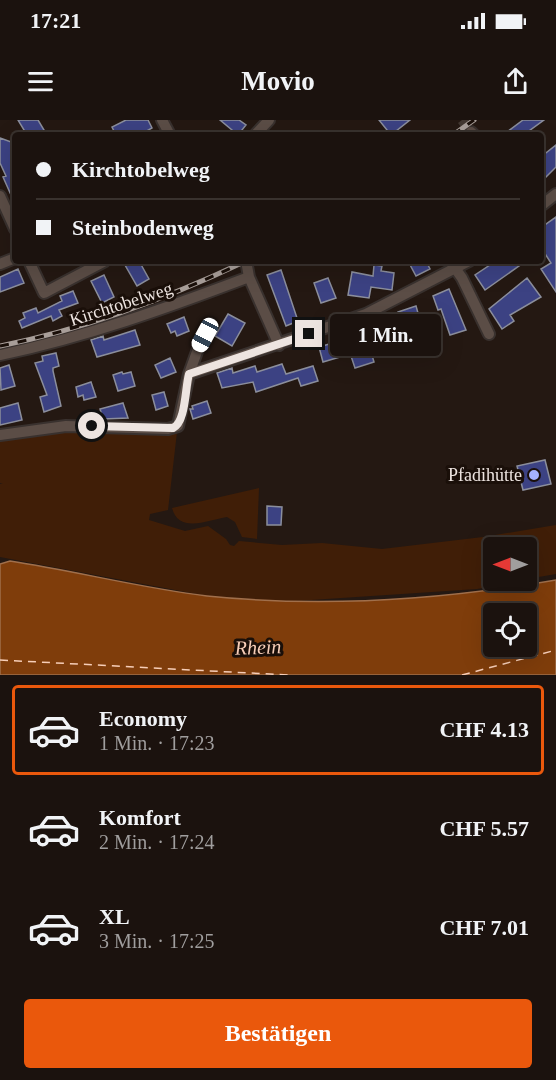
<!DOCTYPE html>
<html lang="de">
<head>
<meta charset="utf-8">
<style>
  :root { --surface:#1b120e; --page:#241b17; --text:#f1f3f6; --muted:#a09e9e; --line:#39322e; --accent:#ea580c }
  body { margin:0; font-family:"Times New Roman",serif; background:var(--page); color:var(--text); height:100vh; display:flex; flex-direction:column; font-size:22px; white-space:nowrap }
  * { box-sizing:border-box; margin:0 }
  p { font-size:20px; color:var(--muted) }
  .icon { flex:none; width:33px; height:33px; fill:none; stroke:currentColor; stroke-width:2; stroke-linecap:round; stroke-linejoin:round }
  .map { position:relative; height:555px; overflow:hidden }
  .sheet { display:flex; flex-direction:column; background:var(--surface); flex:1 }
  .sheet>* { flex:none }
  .guide { position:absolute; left:12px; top:12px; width:532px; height:132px; border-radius:6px; box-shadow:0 6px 24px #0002,0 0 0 2px var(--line); display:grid; align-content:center; height:132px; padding:0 24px; background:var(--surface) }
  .needle { width:39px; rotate:270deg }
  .controls { position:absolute; left:483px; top:417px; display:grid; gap:12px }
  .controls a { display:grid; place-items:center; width:54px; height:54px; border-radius:6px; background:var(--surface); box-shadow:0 6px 24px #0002,0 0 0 2px var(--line); font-size:30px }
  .end { position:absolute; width:27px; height:27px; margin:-14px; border:8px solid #ede4e0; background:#111; box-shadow:0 0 0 3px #111 }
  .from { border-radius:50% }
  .bubble { position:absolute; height:42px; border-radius:6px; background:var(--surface); box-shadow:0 6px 24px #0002,0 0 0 2px var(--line); font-size:20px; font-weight:600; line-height:42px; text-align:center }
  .car { position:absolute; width:18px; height:36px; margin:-18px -9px; border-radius:8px; box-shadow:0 0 4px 2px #0007; background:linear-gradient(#fff 24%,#345 0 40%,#fff 0 76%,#345 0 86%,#fff 0) }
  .guide b { display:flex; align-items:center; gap:21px; height:57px; font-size:22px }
  .guide b+b { border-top:2px solid var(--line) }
  .guide i { width:15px; height:15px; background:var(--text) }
  ul { padding:10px 0 0; list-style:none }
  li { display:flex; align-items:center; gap:18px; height:90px; margin:0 12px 9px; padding:0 12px; border:3px solid transparent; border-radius:6px }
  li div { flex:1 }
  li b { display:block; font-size:22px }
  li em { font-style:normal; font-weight:600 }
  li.selected { border-color:var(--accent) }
  li>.icon { width:54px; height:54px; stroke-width:1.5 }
  .button { display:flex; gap:12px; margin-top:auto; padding:12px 24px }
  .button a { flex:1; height:69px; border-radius:6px; background:var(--accent); color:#fff; font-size:24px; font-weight:600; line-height:69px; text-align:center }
  .status { display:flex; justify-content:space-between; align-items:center; height:42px; padding:0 30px; background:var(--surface); direction:ltr }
  .status svg { height:16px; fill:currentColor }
  header { display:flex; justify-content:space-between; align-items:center; height:78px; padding:0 24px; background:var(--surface); font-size:27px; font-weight:600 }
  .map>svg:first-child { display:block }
</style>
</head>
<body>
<div class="status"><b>17:21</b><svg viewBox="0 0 49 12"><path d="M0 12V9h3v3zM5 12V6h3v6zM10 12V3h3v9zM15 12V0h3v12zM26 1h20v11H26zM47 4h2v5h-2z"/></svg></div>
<header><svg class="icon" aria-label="menu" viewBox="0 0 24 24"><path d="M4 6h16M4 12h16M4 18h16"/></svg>Movio<svg class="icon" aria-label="share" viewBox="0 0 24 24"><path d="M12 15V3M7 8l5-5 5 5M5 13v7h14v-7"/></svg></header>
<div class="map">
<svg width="556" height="555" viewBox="0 0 556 555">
  <rect width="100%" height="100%" fill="#241812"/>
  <!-- green -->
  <path fill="#401e07" d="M 66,308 L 177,312 L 168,390 L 150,394 L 149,400 L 185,411 L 208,406 L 226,419 L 230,425 L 234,426 L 239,421 L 282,425 L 322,423 L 382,429 L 483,417 L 556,405 L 556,454 L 527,459 L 526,428 L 494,428 L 494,460 L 521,461 L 477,469 L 281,482 L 207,476 L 0,437 L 0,364 L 3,364 L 0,363 L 0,317 Z
    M 259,368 L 257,419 L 242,417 L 235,402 L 227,397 C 208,400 179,414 172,388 Z"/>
  <!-- water -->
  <path fill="#7f3d0b" stroke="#a06f4b" stroke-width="1.5" fill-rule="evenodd" d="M 10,441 C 76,451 141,468 207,476 C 324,488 441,480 556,460 L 556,555 L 0,555 L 0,444 ZM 494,494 L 526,494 L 526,526 L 494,526 Z"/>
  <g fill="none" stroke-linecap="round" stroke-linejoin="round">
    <!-- ferry -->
    <path stroke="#f7ceb8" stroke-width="1.5" stroke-dasharray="8 6" stroke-linecap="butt" d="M 0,540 L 288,555
      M 462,555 L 556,530"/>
  </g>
  <!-- building -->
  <path fill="#3c4283" stroke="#8b8e9c" stroke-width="1.5" d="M 18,0 L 38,0 L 47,15 L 27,15 Z
    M 126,0 L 148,0 L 152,8 L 140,15 L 116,15 L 112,7 Z
    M 220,0 L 239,0 L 246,5 L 238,15 Z
    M 379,0 L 410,0 L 391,15 Z
    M 523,0 L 544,0 L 529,11 L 532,15 L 503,15 Z
    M 0,18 L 14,23 L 15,84 L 3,57 L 6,56 L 0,43 Z
    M 556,25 L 556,47 L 542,61 L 542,36 Z
    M 556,97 L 556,172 L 541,149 L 551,143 L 542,129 L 542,107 Z
    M 133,141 L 139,141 L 149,159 L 137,166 L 125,145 Z
    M 408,141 L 426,141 L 430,149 L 416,156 Z
    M 496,141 L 526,141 L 485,170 L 475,155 Z
    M 374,145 L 382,146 L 381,151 L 394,153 L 392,170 L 371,167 L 369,178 L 348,175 L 352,152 L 373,156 Z
    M 18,149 L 24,163 L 0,172 L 0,157 Z
    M 281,150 L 298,201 L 286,206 L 267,155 Z
    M 104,155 L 114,177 L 102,183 L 91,161 Z
    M 328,158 L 336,178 L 321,183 L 314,163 Z
    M 527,158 L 541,177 L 510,195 L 514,201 L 502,209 L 489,189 Z
    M 449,169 L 466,210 L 450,215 L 441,189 L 438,190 L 433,176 Z
    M 73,171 L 78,183 L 59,190 L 62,196 L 53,201 L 51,196 L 22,208 L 19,201 L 25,198 L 23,193 L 36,188 L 38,193 L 62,181 L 60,176 Z
    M 416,186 L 420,200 L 414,202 L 420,220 L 417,221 L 419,228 L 403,233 L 400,223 L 407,218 L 398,192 Z
    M 228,194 L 245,203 L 232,226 L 215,216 Z
    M 184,197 L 189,211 L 177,216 L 175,211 L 171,213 L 167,204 Z
    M 370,202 L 375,216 L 367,218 L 374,242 L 355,248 L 351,236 L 361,232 L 353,207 Z
    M 135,210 L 140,225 L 97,237 L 91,220 L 103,216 L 104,220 Z
    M 336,222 L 340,237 L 323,242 L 319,227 Z
    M 56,233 L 59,246 L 53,248 L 53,251 L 61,286 L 44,292 L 40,277 L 47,275 L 35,243 L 43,241 L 42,236 Z
    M 170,238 L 176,252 L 161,258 L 155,245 Z
    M 282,244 L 286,254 L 313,246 L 318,261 L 301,266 L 298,258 L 256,272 L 253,262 L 222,268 L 217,253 L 232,248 L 233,253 L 255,246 L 257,252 Z
    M 9,245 L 15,266 L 1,270 L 0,248 Z
    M 122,252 L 123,254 L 131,252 L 135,266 L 118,271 L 113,255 Z
    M 91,262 L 96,277 L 84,280 L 83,275 L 78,277 L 76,267 Z
    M 164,272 L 168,286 L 156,290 L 152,275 Z
    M 207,281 L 211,293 L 193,299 L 190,289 L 193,289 L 192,286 Z
    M 18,283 L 22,300 L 0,305 L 0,288 Z
    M 123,283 L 128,298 L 103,299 L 100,289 Z
    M 545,340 L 551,364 L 523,370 L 517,346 Z
    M 267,386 L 282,387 L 281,405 L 267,405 Z"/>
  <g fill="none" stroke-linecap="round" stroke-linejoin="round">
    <!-- minor-tunnel -->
    <path stroke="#423731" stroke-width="10" stroke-dasharray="10 5" stroke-linecap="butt" d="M 462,0 L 471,12"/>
    <!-- minor casing -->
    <g stroke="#39312e" stroke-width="14">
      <path id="minor" d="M 162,0 L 170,15
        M 471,12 L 474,15
        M 255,15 L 269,0
        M 0,76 L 15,109
        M 542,85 L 556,74
        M 29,141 L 44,173 L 105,141
        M 450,141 L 462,158 L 489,214
        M 0,144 L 15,138
        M 247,146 L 249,157 L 279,225
        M 0,235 C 86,217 167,188 249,157
        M 189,254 L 366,194 L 469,141
        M 0,315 L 66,306 L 168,309 L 178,306 L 189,254 L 199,226 L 210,204"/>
    </g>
    <!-- minor -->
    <use href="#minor" stroke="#5b4d46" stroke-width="10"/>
    <!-- rail casing -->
    <g stroke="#a89e99" stroke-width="5">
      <path id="rail" d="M 453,15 L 474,0
        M 0,226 C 85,209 168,178 246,141"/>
    </g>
    <!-- rail -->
    <use href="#rail" stroke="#1a0f09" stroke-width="3" stroke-dasharray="9" stroke-linecap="butt"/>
  </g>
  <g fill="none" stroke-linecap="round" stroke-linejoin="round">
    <!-- route -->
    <path stroke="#ede4e0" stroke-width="8" d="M 92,306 L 173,308 C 186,302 185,268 189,254 L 309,214"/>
  </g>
  <!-- markers -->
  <circle fill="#a5b1fc" stroke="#1a0f09" stroke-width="2" cx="534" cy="355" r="6"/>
  <g text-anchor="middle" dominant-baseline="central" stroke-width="6" stroke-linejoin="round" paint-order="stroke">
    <!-- street labels -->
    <g font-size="18" fill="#ede4e0" stroke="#1a0f09">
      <text transform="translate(121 184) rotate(-18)">Kirchtobelweg</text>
    </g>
    <!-- poi labels -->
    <g font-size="18" fill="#ede4e0" stroke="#1a0f09" text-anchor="end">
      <text x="522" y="355">Pfadihütte</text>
    </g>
    <!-- water labels -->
    <g font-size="20" font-style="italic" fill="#f7ceb8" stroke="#1a0f09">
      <text transform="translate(258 527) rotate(-2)">Rhein</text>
    </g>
  </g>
</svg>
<div class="controls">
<a><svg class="needle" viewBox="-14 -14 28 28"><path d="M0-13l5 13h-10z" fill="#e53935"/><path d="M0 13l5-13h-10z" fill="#a09e9e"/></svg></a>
<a><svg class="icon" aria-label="locate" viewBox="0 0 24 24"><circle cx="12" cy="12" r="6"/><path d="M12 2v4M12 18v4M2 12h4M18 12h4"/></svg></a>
</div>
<i class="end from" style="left:92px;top:306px"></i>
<i class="end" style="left:309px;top:214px"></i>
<div class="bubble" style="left:330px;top:194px;width:111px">1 Min.</div>
<i class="car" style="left:205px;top:215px;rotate:208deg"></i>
<div class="guide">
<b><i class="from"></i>Kirchtobelweg</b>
<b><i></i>Steinbodenweg</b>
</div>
</div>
<section class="sheet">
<ul>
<li class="selected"><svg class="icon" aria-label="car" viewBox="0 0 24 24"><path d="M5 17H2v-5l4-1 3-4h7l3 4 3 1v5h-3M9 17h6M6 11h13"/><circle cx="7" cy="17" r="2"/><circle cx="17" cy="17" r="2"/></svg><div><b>Economy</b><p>1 Min. · 17:23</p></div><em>CHF 4.13</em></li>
<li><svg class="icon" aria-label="car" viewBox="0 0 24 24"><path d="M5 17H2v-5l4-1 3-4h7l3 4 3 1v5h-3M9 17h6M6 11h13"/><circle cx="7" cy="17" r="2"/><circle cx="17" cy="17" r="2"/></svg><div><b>Komfort</b><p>2 Min. · 17:24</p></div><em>CHF 5.57</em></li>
<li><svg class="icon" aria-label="car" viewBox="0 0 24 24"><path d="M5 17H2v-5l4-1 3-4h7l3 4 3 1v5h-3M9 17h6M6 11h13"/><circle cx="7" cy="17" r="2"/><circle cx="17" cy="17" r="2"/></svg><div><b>XL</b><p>3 Min. · 17:25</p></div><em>CHF 7.01</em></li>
</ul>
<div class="button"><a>Bestätigen</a></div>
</section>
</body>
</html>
